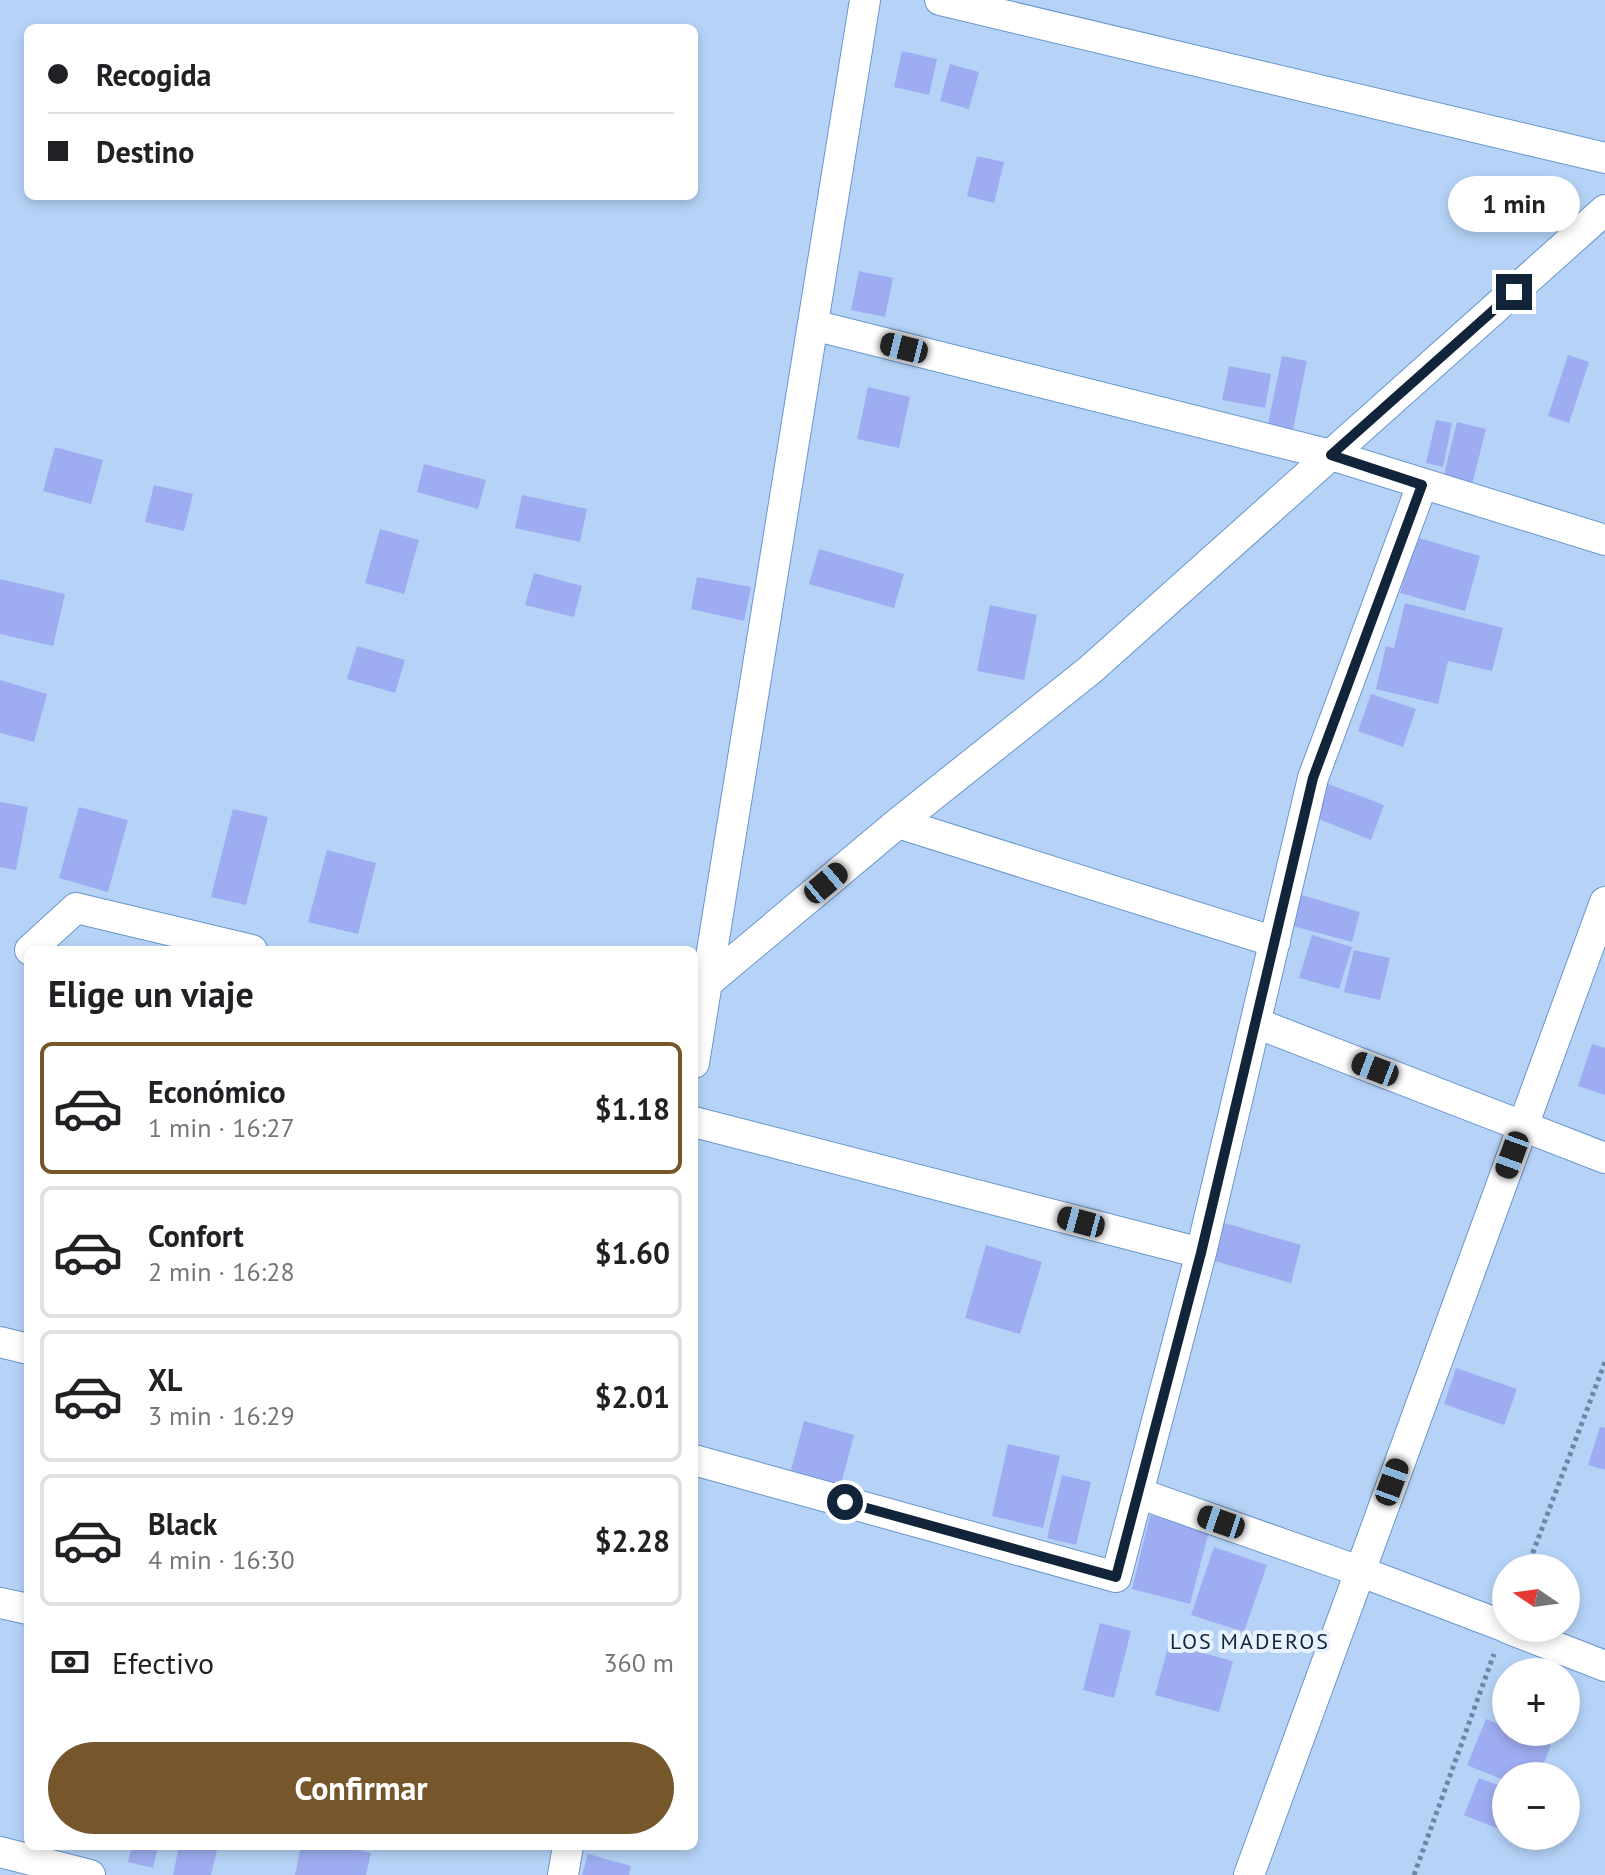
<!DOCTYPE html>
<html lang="es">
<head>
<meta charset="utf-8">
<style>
  :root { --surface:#fff; --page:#f2f2f2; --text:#202124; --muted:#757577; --line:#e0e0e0; --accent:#75572b }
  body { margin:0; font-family:"PT Sans",sans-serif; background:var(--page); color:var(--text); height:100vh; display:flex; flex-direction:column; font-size:30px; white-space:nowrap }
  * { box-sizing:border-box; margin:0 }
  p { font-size:26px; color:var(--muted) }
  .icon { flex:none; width:44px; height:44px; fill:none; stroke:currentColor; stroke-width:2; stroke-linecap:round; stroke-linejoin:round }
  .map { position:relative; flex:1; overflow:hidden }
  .side { position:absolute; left:24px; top:946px; width:674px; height:904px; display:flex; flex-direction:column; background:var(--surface); border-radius:12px; box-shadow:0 4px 12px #0003 }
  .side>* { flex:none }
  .hud { position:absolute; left:24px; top:24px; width:674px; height:176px; border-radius:12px; box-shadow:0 4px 12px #0003; display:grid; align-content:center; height:176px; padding:0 24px; background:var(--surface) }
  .needle { width:52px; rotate:283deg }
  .fabs { position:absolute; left:1492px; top:1554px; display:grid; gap:16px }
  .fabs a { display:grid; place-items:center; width:88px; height:88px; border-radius:50%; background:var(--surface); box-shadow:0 4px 12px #0003; font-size:40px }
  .end { position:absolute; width:36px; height:36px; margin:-18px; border:10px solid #11243a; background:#fff; box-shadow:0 0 0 4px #fff }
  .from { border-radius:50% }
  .bubble { position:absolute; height:56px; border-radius:28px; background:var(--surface); box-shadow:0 4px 12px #0003; font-size:26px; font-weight:600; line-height:56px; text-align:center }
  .car { position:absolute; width:24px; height:48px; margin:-24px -12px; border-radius:10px; box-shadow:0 0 6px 2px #0007; background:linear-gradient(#222 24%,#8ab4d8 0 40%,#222 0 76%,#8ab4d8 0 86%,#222 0) }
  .hud b { display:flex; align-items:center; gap:28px; height:76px; font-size:30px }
  .hud b+b { border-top:2px solid var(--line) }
  .hud i { width:20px; height:20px; background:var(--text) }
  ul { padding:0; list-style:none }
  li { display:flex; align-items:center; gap:24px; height:132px; margin:0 16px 12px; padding:0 8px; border:4px solid var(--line); border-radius:12px }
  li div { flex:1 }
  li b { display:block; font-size:30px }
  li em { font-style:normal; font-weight:600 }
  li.current { border-color:var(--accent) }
  li>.icon { width:72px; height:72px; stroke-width:1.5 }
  h2 { padding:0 24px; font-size:36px; line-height:96px }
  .pay { display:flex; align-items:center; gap:20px; height:88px; padding:0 24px; font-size:30px }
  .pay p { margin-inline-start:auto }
  .action { display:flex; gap:16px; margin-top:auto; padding:16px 24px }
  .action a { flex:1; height:92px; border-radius:48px; background:var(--accent); color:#fff; font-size:32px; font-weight:600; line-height:92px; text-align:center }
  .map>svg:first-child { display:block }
</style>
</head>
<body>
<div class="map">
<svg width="1605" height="1875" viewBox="0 0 1605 1875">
  <rect width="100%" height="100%" fill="#b6d3f7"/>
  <!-- building -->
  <path fill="#9eadf1" d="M 902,51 L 937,59 L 929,95 L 894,87 Z
    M 950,64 L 979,72 L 969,109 L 940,101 Z
    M 977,156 L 1004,162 L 994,203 L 967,196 Z
    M 859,271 L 893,278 L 885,317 L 851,310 Z
    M 1568,355 L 1589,362 L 1569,423 L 1548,416 Z
    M 1282,356 L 1307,361 L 1292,434 L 1267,429 Z
    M 1229,366 L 1271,374 L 1265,408 L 1222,400 Z
    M 868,387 L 910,397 L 899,448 L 857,439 Z
    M 1436,420 L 1452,423 L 1443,467 L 1426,463 Z
    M 1457,422 L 1486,429 L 1471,489 L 1442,482 Z
    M 55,447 L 103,460 L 91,504 L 43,491 Z
    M 424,464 L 486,480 L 478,509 L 417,492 Z
    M 154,485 L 193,494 L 184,531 L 145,522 Z
    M 522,495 L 587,509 L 580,542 L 515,528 Z
    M 380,529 L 419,540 L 404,594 L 365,583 Z
    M 1416,537 L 1480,556 L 1465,611 L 1400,593 Z
    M 819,549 L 904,574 L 894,608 L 809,584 Z
    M 534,573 L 582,586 L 574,617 L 525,605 Z
    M 697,577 L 751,587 L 744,621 L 691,609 Z
    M 0,579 L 65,594 L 53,646 L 0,634 Z
    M 1405,603 L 1503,628 L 1492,671 L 1448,661 L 1438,704 L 1376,689 L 1386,646 L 1394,648 Z
    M 990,605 L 1037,615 L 1024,680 L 977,671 Z
    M 357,646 L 405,660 L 395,693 L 347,679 Z
    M 0,680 L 47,694 L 34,742 L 0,733 Z
    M 1371,694 L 1416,709 L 1403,747 L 1358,731 Z
    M 1323,782 L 1384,805 L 1371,840 L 1311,816 Z
    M 0,802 L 28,807 L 16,870 L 0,867 Z
    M 79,807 L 128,820 L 108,892 L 59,878 Z
    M 233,809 L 268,817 L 246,905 L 211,897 Z
    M 327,850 L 376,863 L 358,934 L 308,922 Z
    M 1298,894 L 1360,912 L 1352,942 L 1289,925 Z
    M 1312,935 L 1352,947 L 1339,989 L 1299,978 Z
    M 1354,950 L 1390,958 L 1380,1000 L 1344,992 Z
    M 1592,1044 L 1605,1048 L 1605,1095 L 1578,1086 Z
    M 1221,1222 L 1301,1245 L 1291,1283 L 1211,1260 Z
    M 986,1245 L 1042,1262 L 1020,1334 L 965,1318 Z
    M 1456,1368 L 1517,1389 L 1504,1425 L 1444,1404 Z
    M 804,1421 L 854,1435 L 840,1488 L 790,1474 Z
    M 1600,1427 L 1605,1428 L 1605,1470 L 1588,1465 Z
    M 1008,1444 L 1060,1456 L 1043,1528 L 992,1516 Z
    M 1062,1475 L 1091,1482 L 1076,1545 L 1047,1538 Z
    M 1150,1515 L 1209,1531 L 1190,1604 L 1132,1589 Z
    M 1214,1547 L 1267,1565 L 1244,1632 L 1191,1615 Z
    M 1100,1623 L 1131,1631 L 1114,1698 L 1083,1690 Z
    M 1169,1644 L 1233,1661 L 1219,1712 L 1155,1695 Z
    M 1486,1719 L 1506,1727 L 1506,1732 L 1519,1732 L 1551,1745 L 1539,1776 L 1506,1776 L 1506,1781 L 1467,1765 Z
    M 1479,1778 L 1506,1788 L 1506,1832 L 1464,1815 Z
    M 132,1846 L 158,1846 L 153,1868 L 128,1862 Z
    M 179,1846 L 218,1846 L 211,1875 L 173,1875 Z
    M 301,1846 L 340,1846 L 371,1853 L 366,1875 L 295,1875 Z
    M 588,1854 L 631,1866 L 629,1875 L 582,1875 Z"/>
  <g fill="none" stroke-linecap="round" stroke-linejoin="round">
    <!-- minor casing -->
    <g stroke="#6896cf" stroke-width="32">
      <path id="minor" d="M 940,0 L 1605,158
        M 813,325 L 1331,455 L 1605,540
        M 898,823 L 1275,942
        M 30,950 L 76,908 L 252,950
        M 707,983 L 898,823 L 1090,670 L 1605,210
        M 1256,1023 L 1605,1158
        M 694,1063 L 865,0
        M 694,1122 L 1201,1253
        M 0,1342 L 28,1349
        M 694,1460 L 1116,1577 L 1201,1253 L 1313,778 L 1422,485
        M 1138,1493 L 1359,1571 L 1506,1627
        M 0,1603 L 28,1609
        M 1507,1628 L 1605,1666
        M 0,1852 L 90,1875
        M 563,1875 L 568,1846
        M 1249,1875 L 1605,902"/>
    </g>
    <!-- path -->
    <path stroke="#6d86a4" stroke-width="5" stroke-dasharray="4 4" stroke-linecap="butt" d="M 1527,1568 L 1605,1362
      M 1414,1875 L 1494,1654"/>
    <!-- minor -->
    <use href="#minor" stroke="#fff" stroke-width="30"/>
  </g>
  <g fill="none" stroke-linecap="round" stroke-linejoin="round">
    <!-- route -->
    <path stroke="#11243a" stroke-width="10" d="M 845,1502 L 1116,1577 L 1201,1253 L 1313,778 L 1422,485 L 1331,455 L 1514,292"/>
  </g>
  <g text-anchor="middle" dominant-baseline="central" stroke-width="8" stroke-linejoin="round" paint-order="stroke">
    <!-- neighbourhood labels -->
    <g font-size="22" letter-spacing="2" fill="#11243a" stroke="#e8f2fe">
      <text x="1250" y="1641">LOS MADEROS</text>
    </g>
  </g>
</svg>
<div class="fabs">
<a><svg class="needle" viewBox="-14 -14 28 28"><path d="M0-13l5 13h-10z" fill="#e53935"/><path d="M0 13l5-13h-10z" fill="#757577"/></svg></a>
<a>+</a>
<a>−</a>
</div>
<i class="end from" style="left:845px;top:1502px"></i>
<i class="end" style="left:1514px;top:292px"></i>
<div class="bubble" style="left:1448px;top:176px;width:132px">1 min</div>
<i class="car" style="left:904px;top:348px;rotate:284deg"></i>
<i class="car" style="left:826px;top:883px;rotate:50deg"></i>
<i class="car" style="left:1375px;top:1069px;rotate:291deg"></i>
<i class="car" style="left:1512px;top:1155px;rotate:200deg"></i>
<i class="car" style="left:1081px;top:1222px;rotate:285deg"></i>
<i class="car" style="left:1392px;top:1482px;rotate:20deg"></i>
<i class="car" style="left:1221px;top:1522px;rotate:289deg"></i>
<div class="hud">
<b><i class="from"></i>Recogida</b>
<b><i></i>Destino</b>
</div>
<section class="side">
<h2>Elige un viaje</h2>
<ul>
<li class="current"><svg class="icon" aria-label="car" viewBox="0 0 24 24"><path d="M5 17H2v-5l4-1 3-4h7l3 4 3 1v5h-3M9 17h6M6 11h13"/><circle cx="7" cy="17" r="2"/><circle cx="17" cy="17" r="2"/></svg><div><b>Económico</b><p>1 min · 16:27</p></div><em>$1.18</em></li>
<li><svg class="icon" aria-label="car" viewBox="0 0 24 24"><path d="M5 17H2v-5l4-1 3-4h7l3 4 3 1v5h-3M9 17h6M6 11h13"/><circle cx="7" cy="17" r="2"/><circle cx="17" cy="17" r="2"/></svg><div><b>Confort</b><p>2 min · 16:28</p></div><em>$1.60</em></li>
<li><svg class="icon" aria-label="car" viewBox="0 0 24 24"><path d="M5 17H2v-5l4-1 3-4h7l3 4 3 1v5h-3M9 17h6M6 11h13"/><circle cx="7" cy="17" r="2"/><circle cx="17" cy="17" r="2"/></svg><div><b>XL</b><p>3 min · 16:29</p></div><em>$2.01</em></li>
<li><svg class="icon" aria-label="car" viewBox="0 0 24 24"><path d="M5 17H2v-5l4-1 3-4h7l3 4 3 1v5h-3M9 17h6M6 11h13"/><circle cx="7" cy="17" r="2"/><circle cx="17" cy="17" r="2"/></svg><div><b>Black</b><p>4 min · 16:30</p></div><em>$2.28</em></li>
</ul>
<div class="pay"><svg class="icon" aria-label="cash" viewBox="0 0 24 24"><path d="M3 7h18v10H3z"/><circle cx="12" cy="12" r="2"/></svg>Efectivo<p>360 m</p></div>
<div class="action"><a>Confirmar</a></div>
</section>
</div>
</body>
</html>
